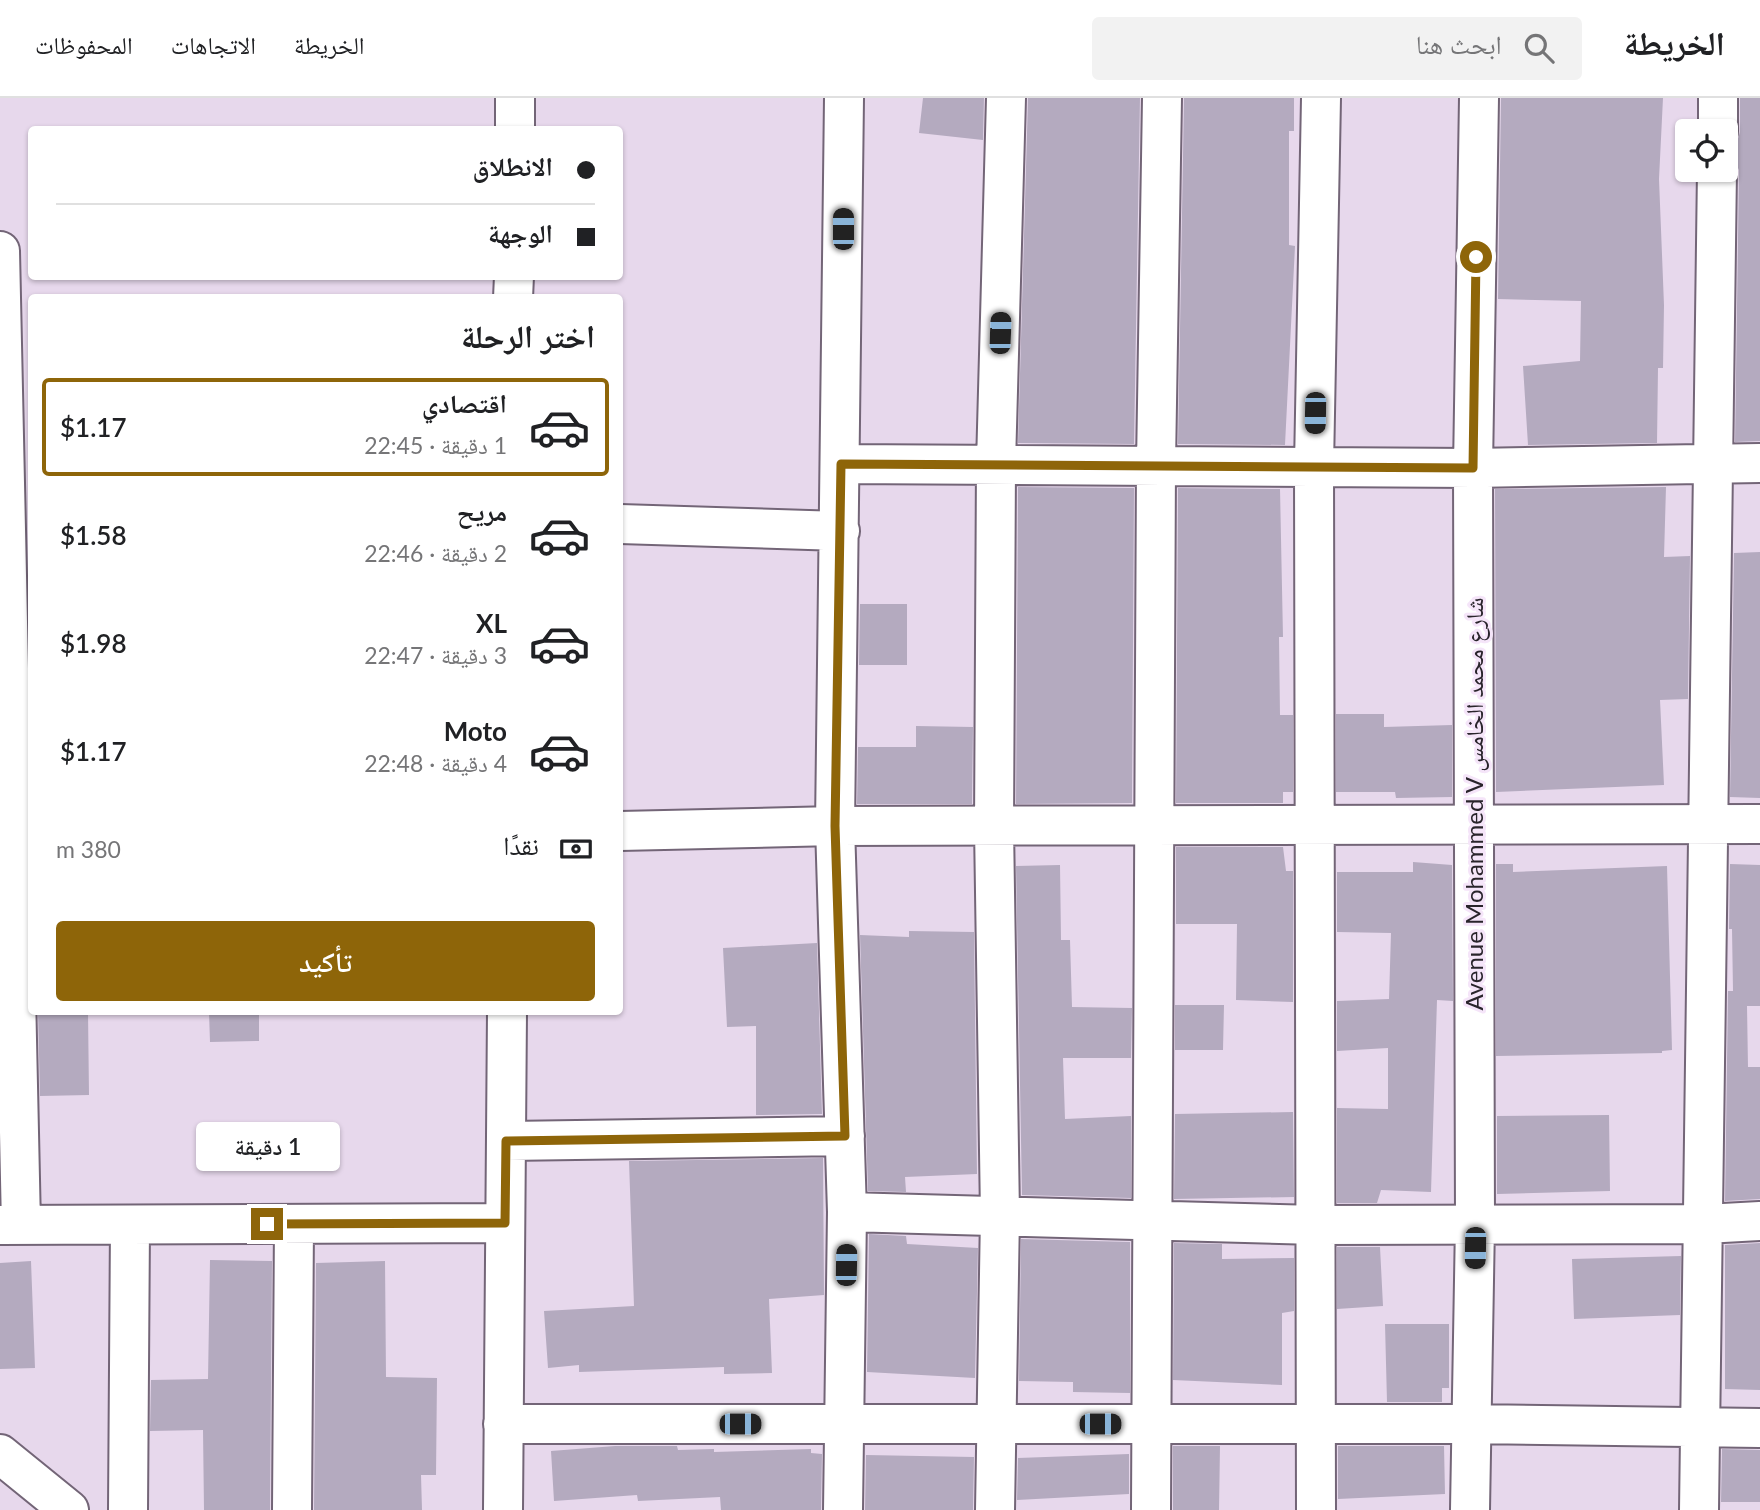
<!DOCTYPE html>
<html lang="ar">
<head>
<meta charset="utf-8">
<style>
  :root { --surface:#fff; --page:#f2f2f2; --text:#202124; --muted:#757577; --line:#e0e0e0; --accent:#8e6509 }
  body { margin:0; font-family:Lato,"Noto Naskh Arabic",sans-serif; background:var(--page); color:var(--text); direction:rtl; height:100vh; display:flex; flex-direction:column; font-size:26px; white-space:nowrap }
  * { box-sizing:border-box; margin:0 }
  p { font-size:23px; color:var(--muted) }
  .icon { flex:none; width:38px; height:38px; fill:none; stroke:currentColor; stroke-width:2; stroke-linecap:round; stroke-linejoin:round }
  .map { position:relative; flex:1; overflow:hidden; direction:ltr }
  .panel { position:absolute; left:28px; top:196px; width:595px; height:721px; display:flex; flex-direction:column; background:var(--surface); border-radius:7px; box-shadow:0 2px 5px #0004; direction:rtl }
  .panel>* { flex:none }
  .top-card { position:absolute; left:28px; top:28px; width:595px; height:154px; border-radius:7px; box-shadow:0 2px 5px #0004; direction:rtl; display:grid; align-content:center; height:154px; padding:0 28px; background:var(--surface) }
  .tools { position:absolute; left:1675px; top:21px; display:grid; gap:14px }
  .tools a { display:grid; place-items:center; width:63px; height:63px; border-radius:7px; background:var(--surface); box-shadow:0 2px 5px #0004; font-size:35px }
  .end { position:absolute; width:32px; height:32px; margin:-16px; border:9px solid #8e6509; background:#fff; box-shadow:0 0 0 4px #fff }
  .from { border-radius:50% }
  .bubble { position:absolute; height:49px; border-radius:7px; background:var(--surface); box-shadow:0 2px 5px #0004; font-size:23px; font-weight:600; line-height:49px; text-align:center; direction:rtl }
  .car { position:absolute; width:21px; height:42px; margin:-21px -10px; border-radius:9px; box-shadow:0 0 5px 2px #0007; background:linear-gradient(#222 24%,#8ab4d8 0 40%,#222 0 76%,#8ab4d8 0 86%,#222 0) }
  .top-card b { display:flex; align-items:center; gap:24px; height:66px; font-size:26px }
  .top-card b+b { border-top:2px solid var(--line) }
  .top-card i { width:18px; height:18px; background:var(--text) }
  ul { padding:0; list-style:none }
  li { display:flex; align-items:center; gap:21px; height:98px; margin:0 14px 10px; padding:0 14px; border:4px solid transparent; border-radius:7px }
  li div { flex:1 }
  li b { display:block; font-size:26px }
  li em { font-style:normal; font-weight:600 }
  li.active { border-color:var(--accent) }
  li>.icon { width:63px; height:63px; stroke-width:1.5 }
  h2 { padding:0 28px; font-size:32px; line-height:84px }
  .pay { display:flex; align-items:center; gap:18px; height:77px; padding:0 28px; font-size:26px }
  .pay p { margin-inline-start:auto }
  .primary-button { display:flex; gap:14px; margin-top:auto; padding:14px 28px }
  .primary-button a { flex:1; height:80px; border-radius:7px; background:var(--accent); color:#fff; font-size:28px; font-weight:600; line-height:80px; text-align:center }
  header { display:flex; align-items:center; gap:42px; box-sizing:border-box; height:98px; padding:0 35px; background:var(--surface); border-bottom:2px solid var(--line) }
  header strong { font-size:33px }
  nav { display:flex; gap:38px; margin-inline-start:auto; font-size:24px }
  .search { width:490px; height:63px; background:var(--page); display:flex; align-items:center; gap:18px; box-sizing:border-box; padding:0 24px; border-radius:7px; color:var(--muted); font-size:26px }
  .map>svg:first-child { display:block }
</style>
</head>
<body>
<header>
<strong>الخريطة</strong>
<div class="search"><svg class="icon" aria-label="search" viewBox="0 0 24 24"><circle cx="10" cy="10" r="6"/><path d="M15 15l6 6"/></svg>ابحث هنا</div>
<nav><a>الخريطة</a><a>الاتجاهات</a><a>المحفوظات</a></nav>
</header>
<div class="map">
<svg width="1760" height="1412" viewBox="0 0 1760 1412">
  <rect width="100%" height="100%" fill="#e7d8ec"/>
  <!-- building -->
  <path fill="#b4aabf" d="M 923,0 L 984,0 L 983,42 L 919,35 Z
    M 1028,0 L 1140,0 L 1134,346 L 1018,345 Z
    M 1184,0 L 1294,0 L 1294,33 L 1289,33 L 1289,147 L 1295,148 L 1285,347 L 1178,346 Z
    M 1501,0 L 1663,0 L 1659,81 L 1664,207 L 1663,270 L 1658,270 L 1657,345 L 1528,347 L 1523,268 L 1580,263 L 1581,203 L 1498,201 Z
    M 1740,0 L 1760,0 L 1760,343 L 1735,344 L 1739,72 L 1729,52 L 1737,44 L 1740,34 Z
    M 1018,389 L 1134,390 L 1132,705 L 1016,706 Z
    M 1666,389 L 1664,459 L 1690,458 L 1688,601 L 1660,602 L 1664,687 L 1496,694 L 1495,391 Z
    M 1178,390 L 1280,391 L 1283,539 L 1279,539 L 1280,617 L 1293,617 L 1293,694 L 1283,694 L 1283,705 L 1176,705 Z
    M 1760,454 L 1760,700 L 1730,699 L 1734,455 Z
    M 860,506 L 907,506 L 907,567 L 859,567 Z
    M 1336,616 L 1384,616 L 1384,629 L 1452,627 L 1452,699 L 1396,700 L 1395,694 L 1336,694 Z
    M 916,628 L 973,629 L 972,706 L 857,706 L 858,649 L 916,649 Z
    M 1176,749 L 1283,749 L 1286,773 L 1293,773 L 1293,904 L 1236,902 L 1237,826 L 1176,826 Z
    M 1413,764 L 1452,767 L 1453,903 L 1437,902 L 1431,1094 L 1381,1092 L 1377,1105 L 1337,1105 L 1337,1010 L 1388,1011 L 1388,950 L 1337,953 L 1337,903 L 1389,901 L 1391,835 L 1337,834 L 1337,774 L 1413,774 Z
    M 1496,766 L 1513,766 L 1513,774 L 1667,768 L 1672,952 L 1662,953 L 1662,955 L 1496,958 Z
    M 1730,766 L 1760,767 L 1760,908 L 1747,908 L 1748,969 L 1760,969 L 1760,1101 L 1725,1103 L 1728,893 L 1733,893 L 1732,831 L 1729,831 Z
    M 1060,767 L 1061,842 L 1070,842 L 1072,909 L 1132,910 L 1131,960 L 1063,960 L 1065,1021 L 1131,1018 L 1131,1100 L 1022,1097 L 1016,768 Z
    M 909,833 L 974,834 L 977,1076 L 905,1079 L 906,1094 L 868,1093 L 860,837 L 909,839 Z
    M 817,845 L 822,1016 L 756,1017 L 756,928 L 727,929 L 723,850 Z
    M 1175,907 L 1224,907 L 1223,952 L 1175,952 Z
    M 38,914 L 88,914 L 89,997 L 40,998 Z
    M 209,914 L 259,914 L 259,943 L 210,944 Z
    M 1293,1014 L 1294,1099 L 1174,1101 L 1175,1016 Z
    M 1609,1017 L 1610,1093 L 1497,1096 L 1497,1018 Z
    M 823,1060 L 824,1197 L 769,1201 L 772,1275 L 724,1276 L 724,1269 L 579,1274 L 579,1267 L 548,1270 L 544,1213 L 634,1208 L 629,1063 Z
    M 869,1136 L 906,1138 L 907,1146 L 978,1150 L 975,1280 L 867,1274 Z
    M 1021,1141 L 1130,1144 L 1130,1295 L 1073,1294 L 1073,1284 L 1019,1283 Z
    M 1174,1145 L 1222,1146 L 1222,1161 L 1294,1160 L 1294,1213 L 1282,1215 L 1282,1287 L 1173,1282 Z
    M 1760,1145 L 1760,1292 L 1725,1291 L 1725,1147 Z
    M 1337,1149 L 1380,1149 L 1383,1208 L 1337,1211 Z
    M 1681,1158 L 1680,1217 L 1574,1221 L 1572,1161 Z
    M 210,1162 L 272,1163 L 270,1412 L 204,1412 L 203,1332 L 150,1333 L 151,1282 L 208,1281 Z
    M 31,1163 L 35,1270 L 0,1271 L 0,1165 Z
    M 385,1163 L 386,1279 L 437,1280 L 436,1377 L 421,1377 L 422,1412 L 314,1412 L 316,1165 Z
    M 1385,1226 L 1449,1226 L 1449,1290 L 1442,1290 L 1442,1304 L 1387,1304 Z
    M 615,1348 L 677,1348 L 678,1352 L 714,1351 L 714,1354 L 811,1351 L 811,1355 L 822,1356 L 821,1412 L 721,1412 L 720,1399 L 638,1403 L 637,1397 L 554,1403 L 551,1353 Z
    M 1173,1348 L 1220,1348 L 1219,1412 L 1173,1412 Z
    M 1338,1348 L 1444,1348 L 1445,1396 L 1338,1401 Z
    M 1722,1351 L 1760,1352 L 1760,1404 L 1721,1404 Z
    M 1129,1356 L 1129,1396 L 1017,1402 L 1018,1360 Z
    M 866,1357 L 974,1359 L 973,1412 L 865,1412 Z"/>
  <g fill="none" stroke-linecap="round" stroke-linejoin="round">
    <!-- minor casing -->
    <g stroke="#736577" stroke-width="42">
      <path id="minor" d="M 515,32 L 515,0
        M 1718,33 L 1718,0
        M 0,153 L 21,1127
        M 513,200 L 514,178
        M 841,366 L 1473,370 L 1760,365
        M 620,426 L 840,433
        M 620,733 L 835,728 L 1760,726
        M 506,1043 L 845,1038
        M 847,1114 L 1316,1127 L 1705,1126 L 1760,1123
        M 0,1127 L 505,1125
        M 503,1326 L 1471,1326 L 1760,1330
        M 0,1356 L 69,1412
        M 128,1412 L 130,1127
        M 292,1412 L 294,1126
        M 503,1412 L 507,914
        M 843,1412 L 847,1114 L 835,728 L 844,0
        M 995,1412 L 1000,1117 L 994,729 L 996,366 L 1006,0
        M 1151,1412 L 1156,366 L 1162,0
        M 1316,1412 L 1314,368 L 1321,0
        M 1470,1412 L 1475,1125 L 1473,370 L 1479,0
        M 1699,1412 L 1717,72"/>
    </g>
    <!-- minor -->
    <use href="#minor" stroke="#fff" stroke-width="38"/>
  </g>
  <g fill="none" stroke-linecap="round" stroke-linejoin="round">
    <!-- route -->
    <path stroke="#8e6509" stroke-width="9" d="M 267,1126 L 505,1125 L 506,1043 L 845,1038 L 835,728 L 841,366 L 1473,370 L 1476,159"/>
  </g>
  <g text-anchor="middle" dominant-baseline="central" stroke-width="6" stroke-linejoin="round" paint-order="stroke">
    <!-- street labels -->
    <g font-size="24" fill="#29242b" stroke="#f5e5f9">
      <text transform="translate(1473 706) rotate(-90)">Avenue Mohammed V شارع محمد الخامس</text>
    </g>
  </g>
</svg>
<div class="tools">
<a><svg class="icon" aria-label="locate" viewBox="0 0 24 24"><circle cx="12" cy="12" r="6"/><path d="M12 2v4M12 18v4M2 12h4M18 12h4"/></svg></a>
</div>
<i class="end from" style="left:1476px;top:159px"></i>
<i class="end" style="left:267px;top:1126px"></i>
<div class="bubble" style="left:196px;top:1024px;width:144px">1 دقيقة</div>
<i class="car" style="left:843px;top:131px;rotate:0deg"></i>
<i class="car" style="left:1000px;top:235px;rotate:2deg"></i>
<i class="car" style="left:1315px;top:315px;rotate:181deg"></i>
<i class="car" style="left:1475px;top:1150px;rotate:181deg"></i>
<i class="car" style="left:846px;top:1167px;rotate:1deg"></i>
<i class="car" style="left:740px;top:1326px;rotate:90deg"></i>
<i class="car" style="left:1100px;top:1326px;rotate:90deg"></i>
<div class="top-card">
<b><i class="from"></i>الانطلاق</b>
<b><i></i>الوجهة</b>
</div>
<section class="panel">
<h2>اختر الرحلة</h2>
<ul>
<li class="active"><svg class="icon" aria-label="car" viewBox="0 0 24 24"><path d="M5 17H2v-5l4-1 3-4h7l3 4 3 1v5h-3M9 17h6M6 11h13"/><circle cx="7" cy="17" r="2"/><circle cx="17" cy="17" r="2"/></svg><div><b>اقتصادي</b><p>1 دقيقة · 22:45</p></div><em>$1.17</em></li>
<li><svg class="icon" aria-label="car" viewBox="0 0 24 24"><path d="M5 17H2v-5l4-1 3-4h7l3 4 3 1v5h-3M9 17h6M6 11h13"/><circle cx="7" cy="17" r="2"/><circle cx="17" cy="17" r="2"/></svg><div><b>مريح</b><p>2 دقيقة · 22:46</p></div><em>$1.58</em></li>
<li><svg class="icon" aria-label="car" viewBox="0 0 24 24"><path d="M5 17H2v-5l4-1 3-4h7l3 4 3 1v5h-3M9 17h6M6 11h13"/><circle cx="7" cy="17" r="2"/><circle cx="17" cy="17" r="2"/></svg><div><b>XL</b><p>3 دقيقة · 22:47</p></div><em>$1.98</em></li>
<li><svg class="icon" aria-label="car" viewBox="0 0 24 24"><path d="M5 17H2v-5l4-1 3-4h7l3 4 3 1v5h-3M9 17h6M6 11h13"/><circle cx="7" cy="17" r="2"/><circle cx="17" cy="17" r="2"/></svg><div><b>Moto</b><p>4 دقيقة · 22:48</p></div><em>$1.17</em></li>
</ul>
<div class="pay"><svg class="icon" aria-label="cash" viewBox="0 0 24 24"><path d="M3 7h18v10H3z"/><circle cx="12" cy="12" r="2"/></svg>نقدًا<p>380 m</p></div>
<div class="primary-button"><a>تأكيد</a></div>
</section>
</div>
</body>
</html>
